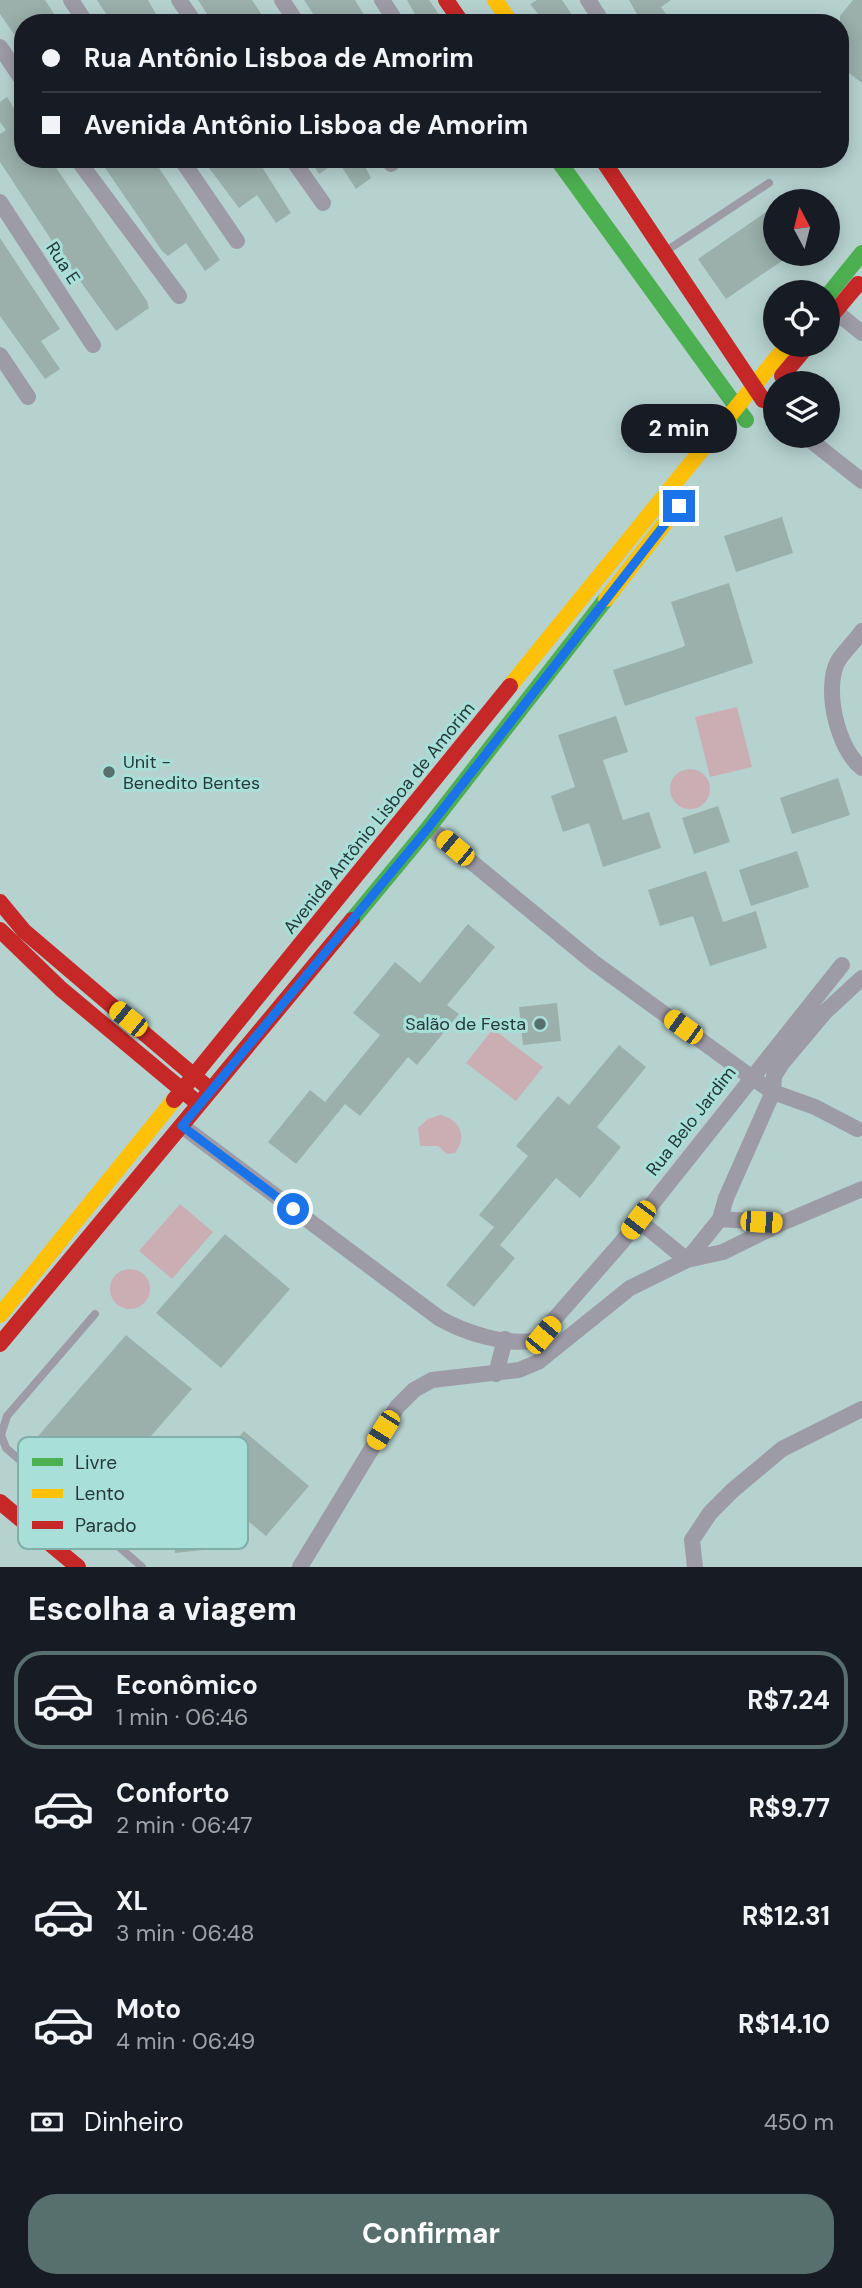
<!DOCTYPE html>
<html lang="pt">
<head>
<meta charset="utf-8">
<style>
  :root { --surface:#171b24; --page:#20242c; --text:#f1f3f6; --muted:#9ea1a6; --line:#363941; --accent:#576f6d }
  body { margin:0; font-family:"DM Sans",sans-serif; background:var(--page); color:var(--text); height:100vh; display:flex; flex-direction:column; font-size:26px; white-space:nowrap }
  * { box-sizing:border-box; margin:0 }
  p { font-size:23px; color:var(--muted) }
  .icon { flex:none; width:38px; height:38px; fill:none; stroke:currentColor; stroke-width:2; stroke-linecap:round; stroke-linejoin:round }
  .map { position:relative; height:1567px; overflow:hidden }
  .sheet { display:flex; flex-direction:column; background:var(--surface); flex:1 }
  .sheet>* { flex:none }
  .banner { position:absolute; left:14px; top:14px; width:835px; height:154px; border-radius:28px; box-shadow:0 4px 18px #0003; display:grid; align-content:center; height:154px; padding:0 28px; background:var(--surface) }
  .needle { width:46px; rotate:353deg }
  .controls { position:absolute; left:763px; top:189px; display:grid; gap:14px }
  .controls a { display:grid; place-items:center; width:77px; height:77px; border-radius:50%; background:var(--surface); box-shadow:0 4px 18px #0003; font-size:35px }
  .end { position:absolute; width:32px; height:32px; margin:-16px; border:9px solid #1a73e8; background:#fff; box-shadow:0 0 0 4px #fff }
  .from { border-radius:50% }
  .bubble { position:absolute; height:49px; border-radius:24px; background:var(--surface); box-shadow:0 4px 18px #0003; font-size:23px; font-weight:700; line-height:49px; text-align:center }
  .car { position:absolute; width:21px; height:42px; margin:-21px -10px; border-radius:9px; box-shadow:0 0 5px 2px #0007; background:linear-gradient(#f5c518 24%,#345 0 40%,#f5c518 0 76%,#345 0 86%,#f5c518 0) }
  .banner b { display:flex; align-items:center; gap:24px; height:66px; font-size:26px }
  .banner b+b { border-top:2px solid var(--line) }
  .banner i { width:18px; height:18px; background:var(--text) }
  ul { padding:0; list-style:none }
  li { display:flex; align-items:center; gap:21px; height:98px; margin:0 14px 10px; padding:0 14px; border:4px solid transparent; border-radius:28px }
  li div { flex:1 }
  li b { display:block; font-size:26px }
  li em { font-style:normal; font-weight:700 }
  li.current { border-color:var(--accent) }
  li>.icon { width:63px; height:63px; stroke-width:1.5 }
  h2 { padding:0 28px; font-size:32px; line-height:84px }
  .pay { display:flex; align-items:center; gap:18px; height:77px; padding:0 28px; font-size:26px }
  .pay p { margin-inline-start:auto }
  .action { display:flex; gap:14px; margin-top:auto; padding:14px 28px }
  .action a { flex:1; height:80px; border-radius:28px; background:var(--accent); color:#fff; font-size:28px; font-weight:700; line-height:80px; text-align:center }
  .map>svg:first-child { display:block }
</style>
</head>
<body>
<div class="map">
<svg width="862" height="1567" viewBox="0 0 862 1567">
  <rect width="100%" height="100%" fill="#b6d2cf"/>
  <!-- green -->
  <path fill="#cbadb4" d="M 737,707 L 752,767 L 710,777 L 695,717 Z
    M670 789a20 20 0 1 1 40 0a20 20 0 1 1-40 0Z
    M 493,1029 L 543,1067 L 516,1101 L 466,1063 Z
    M 440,1115 C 460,1119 468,1137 455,1153 L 447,1154 L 438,1146 L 420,1146 L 418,1128 L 428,1119 Z
    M 180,1204 L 213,1232 L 172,1279 L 139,1251 Z
    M110 1289a20 20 0 1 1 40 0a20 20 0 1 1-40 0Z"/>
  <!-- building -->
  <path fill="#9bb0ab" d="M 0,0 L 45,0 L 60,23 L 23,23 L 23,47 L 0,14 Z
    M 97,0 L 148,0 L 161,23 L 112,23 Z
    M 198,0 L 252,0 L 267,23 L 213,23 Z
    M 304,0 L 355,0 L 369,23 L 319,23 Z
    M 407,0 L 429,0 L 445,23 L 420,23 Z
    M 537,0 L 562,0 L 572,15 L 567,18 L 571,23 L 545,23 L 530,4 Z
    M 629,0 L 671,0 L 661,7 L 672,23 L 642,23 Z
    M 853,0 L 862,0 L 862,83 L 840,66 L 840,16 Z
    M 7,97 L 23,123 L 23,159 L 50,159 L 147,301 L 149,308 L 116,331 L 58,250 L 0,162 L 0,134 L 6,130 L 0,122 L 0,102 Z
    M 99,159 L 153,159 L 220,260 L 205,271 L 186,243 L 168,256 L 162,251 Z
    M 212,159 L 257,159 L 291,213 L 276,223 L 257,195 L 239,208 L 206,164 Z
    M 309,159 L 361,159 L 371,178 L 356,189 L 338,161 L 319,174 Z
    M 775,206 L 775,254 L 792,254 L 726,299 L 698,259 Z
    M 0,238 L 60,329 L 41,341 L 60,369 L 45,379 L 0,316 Z
    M 782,517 L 793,553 L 736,572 L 724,536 Z
    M 729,583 L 753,663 L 625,706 L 613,670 L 683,647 L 685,645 L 671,602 Z
    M 616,716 L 628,752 L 603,760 L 623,820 L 649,812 L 661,848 L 603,867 L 589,823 L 563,832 L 551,796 L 575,787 L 558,735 Z
    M 838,778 L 850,815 L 792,834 L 780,798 Z
    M 718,806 L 730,842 L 694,854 L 682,818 Z
    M 797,851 L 809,887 L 751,906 L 739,870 Z
    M 706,871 L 723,922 L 756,911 L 767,948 L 710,966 L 693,916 L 660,926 L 648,890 Z
    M 468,924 L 495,947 L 447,1005 L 459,1014 L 417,1065 L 408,1057 L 360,1116 L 345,1104 L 296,1164 L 268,1142 L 310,1090 L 325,1102 L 380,1035 L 353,1013 L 395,962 L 420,983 Z
    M 557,1003 L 561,1041 L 523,1045 L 519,1007 Z
    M 619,1045 L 646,1067 L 597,1127 L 621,1147 L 580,1198 L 556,1178 L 500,1245 L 515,1258 L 474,1307 L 446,1285 L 494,1227 L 479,1215 L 528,1156 L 516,1146 L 558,1096 L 569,1105 Z
    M 225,1234 L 290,1289 L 221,1368 L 156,1313 Z
    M 126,1335 L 192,1389 L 98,1497 L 33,1442 Z
    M 244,1431 L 309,1486 L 266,1536 L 201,1482 Z
    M 209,1511 L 213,1549 L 175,1553 L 172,1515 Z"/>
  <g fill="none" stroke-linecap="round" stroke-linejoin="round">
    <!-- lane -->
    <path stroke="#9d9ca6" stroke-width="8" d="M 666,251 L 769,183
      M 95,1314 L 7,1416 L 1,1435 L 6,1448 L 142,1567"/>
    <!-- street -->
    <path stroke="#9d9ca6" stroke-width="16" d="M 71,0 L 86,23
      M 179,0 L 195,23
      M 282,0 L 297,23
      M 382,0 L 397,23
      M 588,0 L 603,23
      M 0,47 L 23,81
      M 77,159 L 179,296
      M 181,159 L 237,241
      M 292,159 L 323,203
      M 388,159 L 391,164
      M 0,202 L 93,345
      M 835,311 L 862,333
      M 0,355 L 28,397
      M 805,436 L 862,481
      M 862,631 C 855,641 845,650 838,661 C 823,689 838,750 862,768
      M 429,827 L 593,962 L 751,1077 L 773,1092 L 815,1107 L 857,1129
      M 182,1126 L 439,1318 C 463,1332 508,1347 536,1340 L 621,1243 L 842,965
      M 720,1219 L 779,1223
      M 638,1220 L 687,1260 L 720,1219 L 726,1198 L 773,1092 L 774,1076 L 783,1062 L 825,1012 L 862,978
      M 496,1374 L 505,1339
      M 300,1567 L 397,1407 L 414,1390 L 432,1380 L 519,1370 L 538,1362 L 630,1288 L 687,1260 L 723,1252 L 782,1223 L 862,1189
      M 695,1567 L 692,1540 L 710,1513 L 733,1490 L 782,1449 L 862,1409"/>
    <!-- fast -->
    <path stroke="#4caf50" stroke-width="16" d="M 557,159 L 746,420
      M 828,295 L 862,253
      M 352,920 L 429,827 L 606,599"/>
    <!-- slow -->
    <path stroke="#ffc107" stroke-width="16" d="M 495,0 L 511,23
      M 606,599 L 673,513
      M 510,686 L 787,345
      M 0,1315 L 174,1100"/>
    <!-- jam -->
    <path stroke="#c62828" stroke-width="16" d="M 446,0 L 462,23
      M 602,159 L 763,400
      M 828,320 L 858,284
      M 782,376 L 808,345
      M 0,902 L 24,931 L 206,1086
      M 0,930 L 61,989 L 194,1100
      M 174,1100 L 510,686
      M 0,1344 L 352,920
      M 0,1502 L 78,1567"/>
  </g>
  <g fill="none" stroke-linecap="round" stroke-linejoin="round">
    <!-- route -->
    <path stroke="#1a73e8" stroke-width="9" d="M 293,1209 L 182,1126 L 429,827 L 679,506"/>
  </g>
  <!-- markers -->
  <g fill="#576f6d" stroke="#a9dfd9" stroke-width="2.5">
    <circle cx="109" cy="772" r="7"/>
    <circle cx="540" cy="1024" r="7"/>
  </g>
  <g text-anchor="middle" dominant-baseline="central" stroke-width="6" stroke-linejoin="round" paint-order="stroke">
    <!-- street labels -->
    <g font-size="18" fill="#243a38" stroke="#a9dfd9">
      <text transform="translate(63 263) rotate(57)">Rua E</text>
      <text transform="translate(379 818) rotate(-51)">Avenida Antônio Lisboa de Amorim</text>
      <text transform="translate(691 1121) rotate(-52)">Rua Belo Jardim</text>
    </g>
    <!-- poi labels -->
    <g font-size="18" fill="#243a38" stroke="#a9dfd9" text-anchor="start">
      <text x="123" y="762">Unit -<tspan x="123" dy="21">Benedito Bentes</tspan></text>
      <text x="526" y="1024" text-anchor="end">Salão de Festa</text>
    </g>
  </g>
  <!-- legend -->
  <rect x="18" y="1437" width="230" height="112" rx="10" fill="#a9dfd9" stroke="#81aea9" stroke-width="2"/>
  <rect x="32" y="1458" width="31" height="8" fill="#4caf50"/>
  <rect x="32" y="1489" width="31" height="9" fill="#ffc107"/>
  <rect x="32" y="1521" width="31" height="8" fill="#c62828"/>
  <g font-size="19" fill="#243a38">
    <text x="75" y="1469">Livre</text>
    <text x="75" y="1500">Lento</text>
    <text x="75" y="1532">Parado</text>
  </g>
</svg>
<div class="controls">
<a><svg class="needle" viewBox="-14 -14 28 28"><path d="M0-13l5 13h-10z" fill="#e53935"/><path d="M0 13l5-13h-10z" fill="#9ea1a6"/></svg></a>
<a><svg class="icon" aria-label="locate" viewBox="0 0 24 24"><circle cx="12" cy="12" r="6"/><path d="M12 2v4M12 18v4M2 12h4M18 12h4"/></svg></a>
<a><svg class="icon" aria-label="layers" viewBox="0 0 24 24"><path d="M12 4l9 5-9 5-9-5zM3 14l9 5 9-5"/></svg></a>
</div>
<i class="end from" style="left:293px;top:1209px"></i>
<i class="end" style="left:679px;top:506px"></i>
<div class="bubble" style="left:621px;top:404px;width:116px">2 min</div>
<i class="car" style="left:455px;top:848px;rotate:310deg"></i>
<i class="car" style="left:128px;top:1019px;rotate:309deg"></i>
<i class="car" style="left:683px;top:1027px;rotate:306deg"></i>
<i class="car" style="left:638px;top:1220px;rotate:217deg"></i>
<i class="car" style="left:761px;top:1222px;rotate:93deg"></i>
<i class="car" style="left:543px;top:1335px;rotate:40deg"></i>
<i class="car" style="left:383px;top:1430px;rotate:212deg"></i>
<div class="banner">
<b><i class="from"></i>Rua Antônio Lisboa de Amorim</b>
<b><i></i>Avenida Antônio Lisboa de Amorim</b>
</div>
</div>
<section class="sheet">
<h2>Escolha a viagem</h2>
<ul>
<li class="current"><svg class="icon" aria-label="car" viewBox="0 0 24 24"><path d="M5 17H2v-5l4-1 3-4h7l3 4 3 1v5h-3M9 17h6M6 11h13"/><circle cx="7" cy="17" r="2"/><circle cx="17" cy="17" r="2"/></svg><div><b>Econômico</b><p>1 min · 06:46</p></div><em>R$7.24</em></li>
<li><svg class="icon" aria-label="car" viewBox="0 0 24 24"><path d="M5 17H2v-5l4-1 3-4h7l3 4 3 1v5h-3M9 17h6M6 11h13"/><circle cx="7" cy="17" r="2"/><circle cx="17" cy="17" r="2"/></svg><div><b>Conforto</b><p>2 min · 06:47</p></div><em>R$9.77</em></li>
<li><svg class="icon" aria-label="car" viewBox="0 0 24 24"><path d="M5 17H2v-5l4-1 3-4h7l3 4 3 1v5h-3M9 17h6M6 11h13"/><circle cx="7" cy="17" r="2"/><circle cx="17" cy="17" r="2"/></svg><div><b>XL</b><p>3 min · 06:48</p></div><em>R$12.31</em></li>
<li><svg class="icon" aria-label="car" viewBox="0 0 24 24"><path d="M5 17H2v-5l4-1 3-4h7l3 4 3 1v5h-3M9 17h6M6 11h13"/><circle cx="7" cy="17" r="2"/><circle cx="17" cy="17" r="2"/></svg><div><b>Moto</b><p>4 min · 06:49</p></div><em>R$14.10</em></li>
</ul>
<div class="pay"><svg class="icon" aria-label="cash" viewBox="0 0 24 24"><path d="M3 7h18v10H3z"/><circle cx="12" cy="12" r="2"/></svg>Dinheiro<p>450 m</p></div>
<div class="action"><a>Confirmar</a></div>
</section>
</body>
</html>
